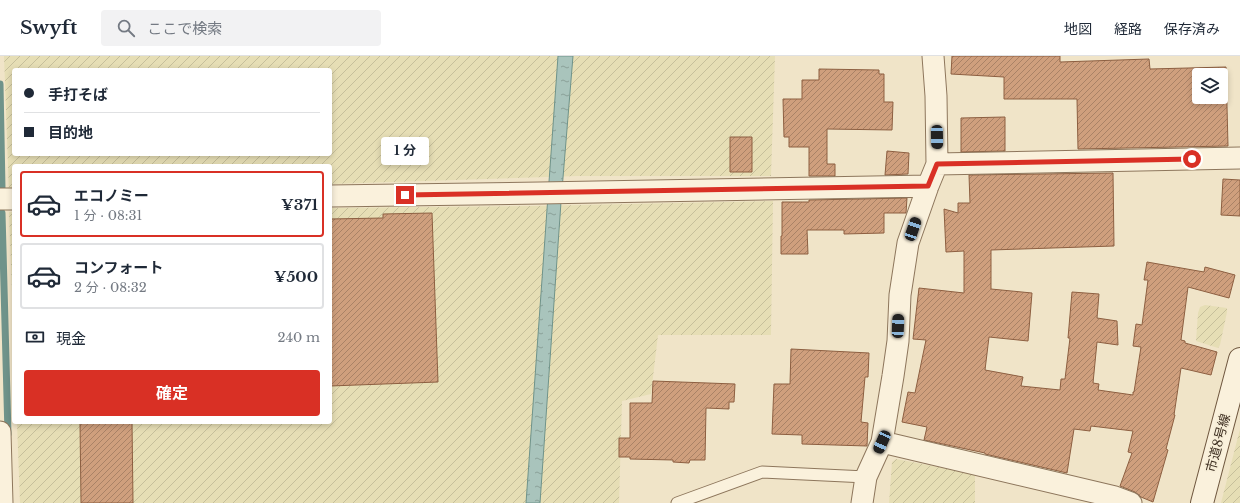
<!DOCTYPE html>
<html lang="ja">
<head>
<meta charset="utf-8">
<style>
  :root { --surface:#fff; --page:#f2f2f3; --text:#1f2937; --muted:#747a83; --line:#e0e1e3; --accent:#d93025 }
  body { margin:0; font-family:"Libre Baskerville","Noto Sans JP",serif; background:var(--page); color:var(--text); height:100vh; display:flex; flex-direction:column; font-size:15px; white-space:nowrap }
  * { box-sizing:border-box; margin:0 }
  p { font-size:13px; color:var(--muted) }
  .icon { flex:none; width:22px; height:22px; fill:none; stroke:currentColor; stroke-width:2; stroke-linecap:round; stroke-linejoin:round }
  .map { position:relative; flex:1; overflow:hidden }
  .details { position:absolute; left:12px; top:108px; width:320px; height:260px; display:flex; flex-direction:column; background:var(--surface); border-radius:4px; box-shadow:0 2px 6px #0003 }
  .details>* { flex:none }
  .hud { position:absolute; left:12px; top:12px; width:320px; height:88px; border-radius:4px; box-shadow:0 2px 6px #0003; display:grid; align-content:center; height:88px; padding:0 12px; background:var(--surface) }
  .tools { position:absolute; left:1192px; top:12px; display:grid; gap:8px }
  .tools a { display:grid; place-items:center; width:36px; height:36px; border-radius:4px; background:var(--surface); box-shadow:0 2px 6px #0003; font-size:20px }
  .end { position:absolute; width:18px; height:18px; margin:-9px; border:5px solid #d93025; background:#fff; box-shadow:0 0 0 2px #fff }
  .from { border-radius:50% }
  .bubble { position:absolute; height:28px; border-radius:4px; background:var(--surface); box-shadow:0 2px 6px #0003; font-size:13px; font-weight:700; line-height:28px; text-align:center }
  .car { position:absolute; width:12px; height:24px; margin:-12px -6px; border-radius:5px; box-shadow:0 0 3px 1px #0007; background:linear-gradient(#222 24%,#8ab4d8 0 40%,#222 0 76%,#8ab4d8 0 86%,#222 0) }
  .hud b { display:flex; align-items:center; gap:14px; height:38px; font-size:15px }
  .hud b+b { border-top:1px solid var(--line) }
  .hud i { width:10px; height:10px; background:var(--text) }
  ul { padding:7px 0 0; list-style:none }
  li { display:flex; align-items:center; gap:12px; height:66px; margin:0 8px 6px; padding:0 4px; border:2px solid var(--line); border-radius:4px }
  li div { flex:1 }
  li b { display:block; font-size:15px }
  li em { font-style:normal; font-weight:700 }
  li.on { border-color:var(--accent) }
  li>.icon { width:36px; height:36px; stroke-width:1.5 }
  .pay { display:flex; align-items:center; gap:10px; height:44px; padding:0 12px; font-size:15px }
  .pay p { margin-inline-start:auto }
  .primary-button { display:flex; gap:8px; margin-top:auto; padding:8px 12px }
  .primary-button a { flex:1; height:46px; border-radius:4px; background:var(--accent); color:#fff; font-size:16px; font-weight:700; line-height:46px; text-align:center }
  header { display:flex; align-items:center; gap:24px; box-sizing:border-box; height:56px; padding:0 20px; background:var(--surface); border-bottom:1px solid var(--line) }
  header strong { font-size:19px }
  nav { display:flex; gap:22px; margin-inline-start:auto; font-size:14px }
  .search { width:280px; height:36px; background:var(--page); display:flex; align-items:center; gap:10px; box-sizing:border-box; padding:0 14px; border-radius:4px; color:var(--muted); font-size:15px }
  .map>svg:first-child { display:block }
</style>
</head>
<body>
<header>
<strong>Swyft</strong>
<div class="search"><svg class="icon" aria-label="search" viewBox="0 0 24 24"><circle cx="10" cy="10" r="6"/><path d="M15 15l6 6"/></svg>ここで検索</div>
<nav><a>地図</a><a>経路</a><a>保存済み</a></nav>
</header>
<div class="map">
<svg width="1240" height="447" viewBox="0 0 1240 447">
  <defs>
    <pattern id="farmland-furrows" width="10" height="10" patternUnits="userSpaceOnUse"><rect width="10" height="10" fill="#e6deb5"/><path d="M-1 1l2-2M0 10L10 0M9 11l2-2" fill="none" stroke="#c6bf9b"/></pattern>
    <pattern id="water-ripples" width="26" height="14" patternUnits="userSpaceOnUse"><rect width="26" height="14" fill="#a9c4bc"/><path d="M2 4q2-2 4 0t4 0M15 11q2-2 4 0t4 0" fill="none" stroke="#8ba098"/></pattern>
    <pattern id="building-hatch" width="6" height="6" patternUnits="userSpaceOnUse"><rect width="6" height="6" fill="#cf9f7d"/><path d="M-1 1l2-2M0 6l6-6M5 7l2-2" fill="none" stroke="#a98266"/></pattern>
  </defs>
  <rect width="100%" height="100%" fill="#f0e4c8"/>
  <!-- farmland -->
  <path fill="url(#farmland-furrows)" fill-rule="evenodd" d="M 4,0 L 775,0 L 771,120 L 578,120 L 330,128 L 330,110 L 14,110 L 14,138 L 9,138 ZM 14,14 L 330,14 L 330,98 L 14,98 Z
    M 773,145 L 771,279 L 658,279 L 651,338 L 622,345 L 619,447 L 20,447 L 17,366 L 330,366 L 330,152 L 533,150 Z
    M 9,156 L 14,156 L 14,291 Z
    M 1205,249 L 1227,252 L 1227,256 L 1220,289 L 1218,292 L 1196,285 L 1198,257 L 1200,251 Z
    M 1240,373 L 1240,447 L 1221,447 Z
    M 896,403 L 975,418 L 975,447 L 889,447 L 892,406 Z"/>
  <!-- water -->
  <path fill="url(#water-ripples)" stroke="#6f938a" d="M 558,0 L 573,0 L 561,146 L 540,447 L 526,447 Z"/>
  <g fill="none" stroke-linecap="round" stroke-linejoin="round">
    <!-- stream -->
    <path stroke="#6f938a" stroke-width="7" d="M 0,28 L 2,132
      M 2,157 L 8,378"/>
  </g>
  <!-- building -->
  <path fill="url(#building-hatch)" stroke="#8d5f41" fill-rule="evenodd" d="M 952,0 L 1060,0 L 1060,6 L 1149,3 L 1150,13 L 1226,11 L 1228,90 L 1078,93 L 1077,43 L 1004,43 L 1004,21 L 951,18 ZM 1199,19 L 1221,19 L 1221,41 L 1199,41 Z
    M 819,13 L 879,14 L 879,18 L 884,18 L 884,46 L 893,46 L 892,74 L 827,73 L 827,108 L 835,108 L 835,120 L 809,120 L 809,91 L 789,91 L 789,81 L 784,81 L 783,43 L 802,43 L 802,24 L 819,24 Z
    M 1005,61 L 1005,95 L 961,96 L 961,62 Z
    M 730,81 L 752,81 L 752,116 L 730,116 Z
    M 887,95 L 909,97 L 908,118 L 885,119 Z
    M 1113,117 L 1114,190 L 991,194 L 991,233 L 1032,237 L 1028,285 L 989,281 L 985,314 L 1023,321 L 1021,330 L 1060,334 L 1061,323 L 1065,323 L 1070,282 L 1068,282 L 1072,236 L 1099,238 L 1097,262 L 1117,265 L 1118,289 L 1097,286 L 1093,327 L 1099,328 L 1098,334 L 1133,339 L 1133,336 L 1134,336 L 1141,291 L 1133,290 L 1136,268 L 1142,269 L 1148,224 L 1144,224 L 1147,206 L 1204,216 L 1205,211 L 1235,219 L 1229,242 L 1188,231 L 1181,284 L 1185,285 L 1185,287 L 1217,296 L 1211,319 L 1181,312 L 1174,359 L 1175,359 L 1166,393 L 1168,394 L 1153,446 L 1141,441 L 1135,436 L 1120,430 L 1132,397 L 1128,396 L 1133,375 L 1091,370 L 1090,375 L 1074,373 L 1067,417 L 985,398 L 985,397 L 924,384 L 927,371 L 902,366 L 908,336 L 915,337 L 926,284 L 913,283 L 919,232 L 964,237 L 964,195 L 946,196 L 944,153 L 958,157 L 958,147 L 970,147 L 969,119 Z
    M 1223,123 L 1240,124 L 1240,160 L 1221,159 Z
    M 907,142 L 906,157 L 884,157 L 884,177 L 844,178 L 844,174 L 807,174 L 808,198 L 781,198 L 781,180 L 782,180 L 782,146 L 809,146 L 809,144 Z
    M 432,157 L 438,326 L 330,330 L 330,163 L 383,162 L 383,158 Z
    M 791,293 L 869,297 L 868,321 L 865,321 L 861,366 L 868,367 L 867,390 L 802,388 L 802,379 L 772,378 L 774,328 L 790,328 Z
    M 653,325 L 735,328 L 734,346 L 729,346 L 729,353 L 706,352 L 705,404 L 690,404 L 689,407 L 673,406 L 673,404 L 630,403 L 630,401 L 619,401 L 619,382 L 630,382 L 630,347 L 652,347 Z
    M 80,366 L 132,366 L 133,447 L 81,447 Z"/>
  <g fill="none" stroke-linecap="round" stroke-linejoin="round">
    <!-- lane casing -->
    <g stroke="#8d765c" stroke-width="13">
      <path id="lane" d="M 677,447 L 762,416 L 866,421"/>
    </g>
    <!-- street casing -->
    <g stroke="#8d765c" stroke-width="23">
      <path id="street" d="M 937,108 L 1240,102
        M 330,140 L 540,137 L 928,130
        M 0,143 L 14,143
        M 0,376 L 2,447
        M 882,386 L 1115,441 L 1131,447
        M 862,447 L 866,421 L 882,386 L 893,320 L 898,285 L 900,239 L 908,187 L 928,130 L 937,108 L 936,40 L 933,0"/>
    </g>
    <!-- secondary casing -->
    <g stroke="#6f573f" stroke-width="24">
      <path id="secondary" d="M 1202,447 L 1240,303"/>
    </g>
    <!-- lane -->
    <use href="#lane" stroke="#faf1dc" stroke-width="11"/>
    <!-- street -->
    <use href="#street" stroke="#faf1dc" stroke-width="21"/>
    <!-- secondary -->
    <use href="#secondary" stroke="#faf1dc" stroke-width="22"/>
  </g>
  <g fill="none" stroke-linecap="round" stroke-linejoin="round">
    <!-- route -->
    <path stroke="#d93025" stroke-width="5" d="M 405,139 L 928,130 L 937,108 L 1192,103"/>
  </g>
  <g text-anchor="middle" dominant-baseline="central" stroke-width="3.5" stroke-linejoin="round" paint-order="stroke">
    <!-- street labels -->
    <g font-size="13" fill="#3d2e20" stroke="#f7eed8">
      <text transform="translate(1218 387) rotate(-75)">市道8号線</text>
    </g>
  </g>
</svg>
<div class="tools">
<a><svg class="icon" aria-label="layers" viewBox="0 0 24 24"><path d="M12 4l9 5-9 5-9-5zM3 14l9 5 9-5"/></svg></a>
</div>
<i class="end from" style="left:1192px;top:103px"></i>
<i class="end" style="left:405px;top:139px"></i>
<div class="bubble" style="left:381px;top:81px;width:48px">1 分</div>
<i class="car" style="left:937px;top:81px;rotate:179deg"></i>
<i class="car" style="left:913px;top:173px;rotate:19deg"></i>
<i class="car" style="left:898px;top:270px;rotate:2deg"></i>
<i class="car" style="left:882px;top:386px;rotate:204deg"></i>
<div class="hud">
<b><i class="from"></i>手打そば</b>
<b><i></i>目的地</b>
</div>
<section class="details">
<ul>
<li class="on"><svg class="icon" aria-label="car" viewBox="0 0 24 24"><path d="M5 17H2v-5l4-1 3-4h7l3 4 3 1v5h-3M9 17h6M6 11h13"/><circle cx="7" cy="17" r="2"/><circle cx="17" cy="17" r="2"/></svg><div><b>エコノミー</b><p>1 分 · 08:31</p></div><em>¥371</em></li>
<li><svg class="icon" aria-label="car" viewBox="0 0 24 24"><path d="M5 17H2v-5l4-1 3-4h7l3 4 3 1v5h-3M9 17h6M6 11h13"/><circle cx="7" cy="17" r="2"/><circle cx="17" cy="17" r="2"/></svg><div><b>コンフォート</b><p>2 分 · 08:32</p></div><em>¥500</em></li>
</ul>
<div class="pay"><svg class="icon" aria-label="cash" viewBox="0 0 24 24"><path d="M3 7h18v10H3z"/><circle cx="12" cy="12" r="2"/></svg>現金<p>240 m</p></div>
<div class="primary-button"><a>確定</a></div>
</section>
</div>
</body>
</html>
